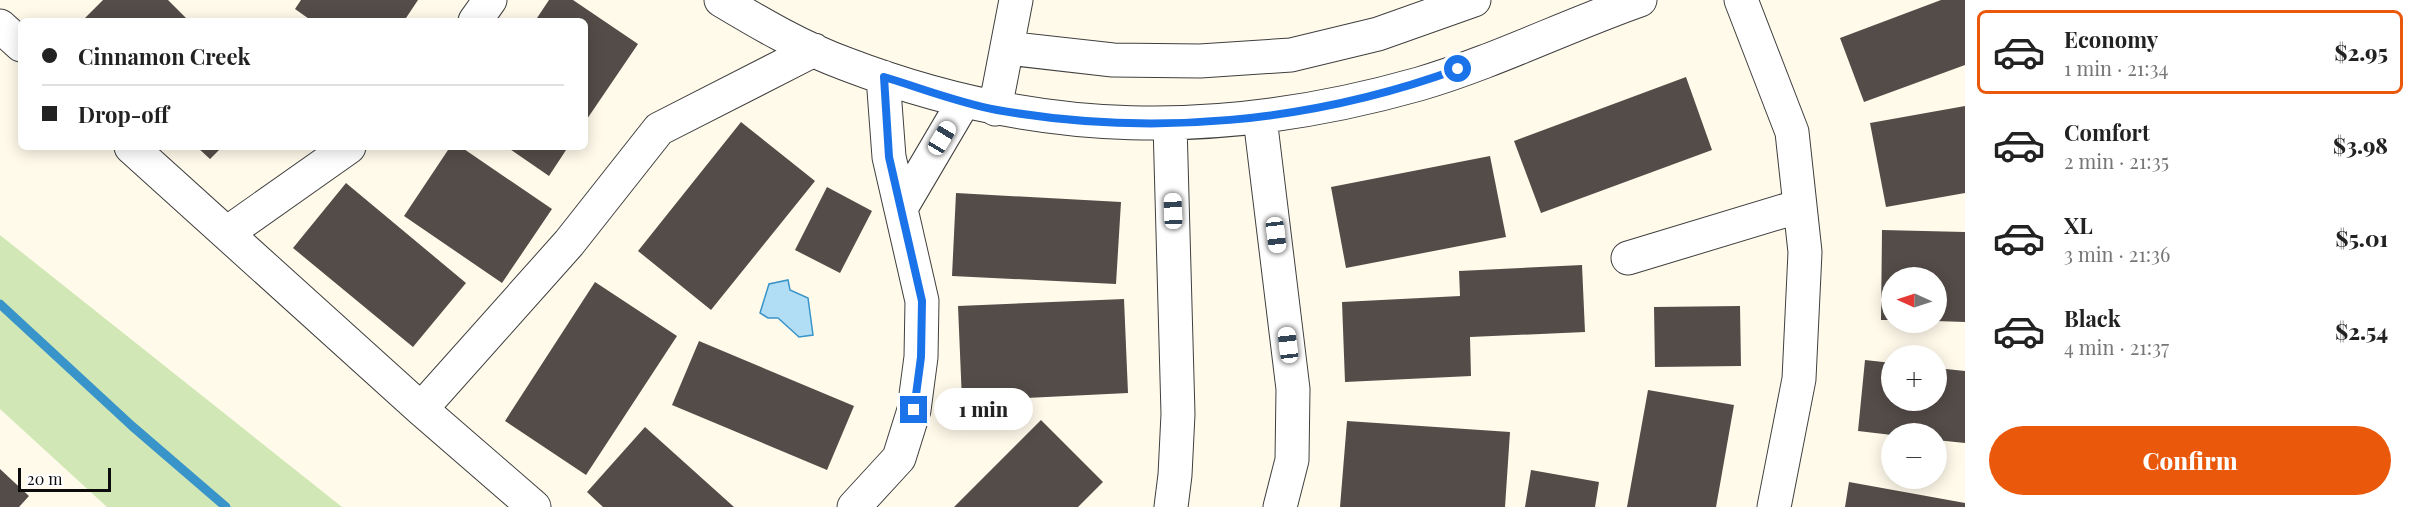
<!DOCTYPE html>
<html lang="en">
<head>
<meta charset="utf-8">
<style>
  :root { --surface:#fff; --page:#f2f2f2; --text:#222; --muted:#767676; --line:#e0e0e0; --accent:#ea580c }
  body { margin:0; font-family:"Playfair Display",serif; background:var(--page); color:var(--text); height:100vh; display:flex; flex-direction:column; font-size:22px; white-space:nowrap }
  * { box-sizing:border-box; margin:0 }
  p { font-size:20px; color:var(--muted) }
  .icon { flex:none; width:33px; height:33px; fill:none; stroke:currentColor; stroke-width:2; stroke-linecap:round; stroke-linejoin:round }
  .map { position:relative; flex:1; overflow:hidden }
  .sheet { display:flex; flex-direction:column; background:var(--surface); width:450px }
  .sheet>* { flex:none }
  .banner { position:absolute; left:18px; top:18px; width:570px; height:132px; border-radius:9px; box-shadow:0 3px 15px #0003; display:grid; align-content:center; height:132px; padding:0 24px; background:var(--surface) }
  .needle { width:39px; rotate:273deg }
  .buttons { position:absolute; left:1881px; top:267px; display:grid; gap:12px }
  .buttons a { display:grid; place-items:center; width:66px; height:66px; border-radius:50%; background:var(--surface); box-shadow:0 3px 15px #0003; font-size:30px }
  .scale { position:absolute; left:18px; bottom:15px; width:93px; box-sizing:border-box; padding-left:6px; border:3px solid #0c0c0c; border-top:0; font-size:16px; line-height:21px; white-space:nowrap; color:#0c0c0c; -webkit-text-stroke:4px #fff; paint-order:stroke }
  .end { position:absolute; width:27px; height:27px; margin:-14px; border:8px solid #1a73e8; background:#fff; box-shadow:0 0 0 3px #fff }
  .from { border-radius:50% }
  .bubble { position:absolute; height:42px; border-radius:21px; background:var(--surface); box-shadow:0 3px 15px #0003; font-size:20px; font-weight:800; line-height:42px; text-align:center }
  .car { position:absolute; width:18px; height:36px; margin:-18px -9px; border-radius:8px; box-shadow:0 0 4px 2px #0007; background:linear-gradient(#fff 24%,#345 0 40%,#fff 0 76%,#345 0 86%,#fff 0) }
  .banner b { display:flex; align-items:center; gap:21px; height:57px; font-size:22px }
  .banner b+b { border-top:2px solid var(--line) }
  .banner i { width:15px; height:15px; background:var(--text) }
  ul { padding:10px 0 0; list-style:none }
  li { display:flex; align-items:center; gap:18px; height:84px; margin:0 12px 9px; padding:0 12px; border:3px solid transparent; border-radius:9px }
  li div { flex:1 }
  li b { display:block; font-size:22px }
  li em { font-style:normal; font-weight:800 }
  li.current { border-color:var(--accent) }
  li>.icon { width:54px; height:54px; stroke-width:1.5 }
  .action { display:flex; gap:12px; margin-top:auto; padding:12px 24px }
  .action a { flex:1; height:69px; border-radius:36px; background:var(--accent); color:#fff; font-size:24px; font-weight:800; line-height:69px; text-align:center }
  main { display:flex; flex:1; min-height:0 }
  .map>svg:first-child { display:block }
</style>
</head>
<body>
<main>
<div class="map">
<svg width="1965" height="507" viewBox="0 0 1965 507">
  <rect width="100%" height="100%" fill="#fffaea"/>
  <!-- green -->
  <path fill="#d1e8b6" d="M 0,235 L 342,507 L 107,507 L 0,409 Z"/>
  <!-- water -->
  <path fill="#b1ddf5" stroke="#3994ca" stroke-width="1.5" d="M 788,280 L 790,290 L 808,298 L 813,335 L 799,337 L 778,318 L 768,318 L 760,313 L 769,284 Z"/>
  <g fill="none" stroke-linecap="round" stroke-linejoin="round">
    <!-- stream -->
    <path stroke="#3994ca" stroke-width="9" d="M 0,304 L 132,426 L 226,507"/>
  </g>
  <!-- building -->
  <path fill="#544c48" d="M 103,0 L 168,0 L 189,21 L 82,21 Z
    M 301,0 L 418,0 L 404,21 L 312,21 L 295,9 Z
    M 549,0 L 573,0 L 638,44 L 585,122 L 585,21 L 535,21 Z
    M 1941,0 L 1965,0 L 1965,65 L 1864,102 L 1840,38 Z
    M 1686,77 L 1712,150 L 1541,213 L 1514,141 Z
    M 1965,106 L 1965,193 L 1886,207 L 1870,123 Z
    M 741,122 L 815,181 L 711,310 L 638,251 Z
    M 197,147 L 222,147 L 210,159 Z
    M 450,147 L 461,147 L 552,209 L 502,283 L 404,216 Z
    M 507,147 L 568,147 L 549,176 Z
    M 1490,156 L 1506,237 L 1346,268 L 1331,187 Z
    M 346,183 L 466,283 L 413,347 L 293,248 Z
    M 827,187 L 872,211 L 840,273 L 795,250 Z
    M 956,193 L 1121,202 L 1116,284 L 952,276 Z
    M 1882,230 L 1965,232 L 1965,322 L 1936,321 L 1936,278 L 1892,278 L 1892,320 L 1881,320 Z
    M 1582,265 L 1585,332 L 1470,337 L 1471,376 L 1345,382 L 1342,302 L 1460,296 L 1459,271 Z
    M 595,282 L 677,336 L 586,475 L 505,421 Z
    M 1124,299 L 1128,393 L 962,401 L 958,306 Z
    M 1740,306 L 1741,366 L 1655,367 L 1654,307 Z
    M 699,341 L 854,406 L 827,470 L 672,405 Z
    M 1865,360 L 1892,363 L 1892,400 L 1936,400 L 1936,368 L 1965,371 L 1965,443 L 1936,440 L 1936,434 L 1892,435 L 1858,431 Z
    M 1648,390 L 1734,405 L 1716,507 L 1627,507 Z
    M 1041,420 L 1103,482 L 1078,507 L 954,507 Z
    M 1347,421 L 1510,432 L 1505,507 L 1340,507 Z
    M 645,427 L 734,507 L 603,507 L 587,492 Z
    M 0,469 L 29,496 L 19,507 L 0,507 Z
    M 1531,470 L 1599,482 L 1595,507 L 1525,507 Z
    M 1849,482 L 1965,503 L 1965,507 L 1845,507 Z"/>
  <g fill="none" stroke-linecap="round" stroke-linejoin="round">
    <!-- minor casing -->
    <g stroke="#3f3f3f" stroke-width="35">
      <path id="minor" d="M 721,0 C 761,24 802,48 846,64 C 1039,138 1221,140 1419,84 C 1494,62 1566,26 1640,0
        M 1741,0 L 1792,132 L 1805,252 L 1799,379 L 1774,507
        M 475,21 L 490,0
        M 0,26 L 21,45
        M 1007,48 L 1113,60 L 1200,61 L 1291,55 L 1378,34 L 1474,0
        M 995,109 L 1016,0
        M 1260,118 L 1293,389 L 1292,460 L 1280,507
        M 1170,124 L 1178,414 L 1175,475 L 1171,507
        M 131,147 L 421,409 L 534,507
        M 901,208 L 964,101
        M 227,233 L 349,147
        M 1628,258 L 1800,206
        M 421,409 L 569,243 L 659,129 L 814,50
        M 854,507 L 899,458 L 914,410 L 921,357 L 922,301 L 889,157 L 883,77"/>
    </g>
    <!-- minor -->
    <use href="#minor" stroke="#fff" stroke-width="33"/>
  </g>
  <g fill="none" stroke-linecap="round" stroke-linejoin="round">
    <!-- route -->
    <path stroke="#1a73e8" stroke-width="8" d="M 914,410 L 921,357 L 922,301 L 889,157 L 884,77 C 921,88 959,103 997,110 C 1152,137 1310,123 1458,69"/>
  </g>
</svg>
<div class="buttons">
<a><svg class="needle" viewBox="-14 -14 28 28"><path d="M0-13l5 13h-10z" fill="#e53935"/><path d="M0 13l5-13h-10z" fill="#767676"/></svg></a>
<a>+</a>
<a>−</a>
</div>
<div class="scale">20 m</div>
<i class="end from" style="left:1458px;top:69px"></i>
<i class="end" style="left:914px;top:410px"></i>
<div class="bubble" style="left:934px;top:388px;width:99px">1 min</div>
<i class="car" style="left:942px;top:138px;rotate:31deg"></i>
<i class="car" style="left:1173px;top:211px;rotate:358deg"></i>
<i class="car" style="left:1276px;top:235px;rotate:173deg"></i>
<i class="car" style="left:1288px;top:345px;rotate:353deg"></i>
<div class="banner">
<b><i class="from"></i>Cinnamon Creek</b>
<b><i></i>Drop-off</b>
</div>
</div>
<section class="sheet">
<ul>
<li class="current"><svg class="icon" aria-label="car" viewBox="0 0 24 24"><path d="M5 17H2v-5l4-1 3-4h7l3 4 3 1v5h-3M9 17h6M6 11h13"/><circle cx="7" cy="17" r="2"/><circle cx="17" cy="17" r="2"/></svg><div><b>Economy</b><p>1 min · 21:34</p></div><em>$2.95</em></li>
<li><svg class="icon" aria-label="car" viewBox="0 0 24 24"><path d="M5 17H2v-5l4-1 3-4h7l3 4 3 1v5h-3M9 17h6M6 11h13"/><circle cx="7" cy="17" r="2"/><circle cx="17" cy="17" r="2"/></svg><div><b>Comfort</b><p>2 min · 21:35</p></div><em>$3.98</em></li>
<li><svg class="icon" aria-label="car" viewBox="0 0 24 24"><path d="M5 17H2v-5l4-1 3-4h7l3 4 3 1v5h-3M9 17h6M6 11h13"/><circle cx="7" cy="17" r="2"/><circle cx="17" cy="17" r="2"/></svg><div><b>XL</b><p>3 min · 21:36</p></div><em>$5.01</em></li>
<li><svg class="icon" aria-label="car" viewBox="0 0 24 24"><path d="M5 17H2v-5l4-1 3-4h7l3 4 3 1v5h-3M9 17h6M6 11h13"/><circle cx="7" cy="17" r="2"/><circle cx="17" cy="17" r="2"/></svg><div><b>Black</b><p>4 min · 21:37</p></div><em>$2.54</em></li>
</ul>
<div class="action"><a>Confirm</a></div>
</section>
</main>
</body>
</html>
